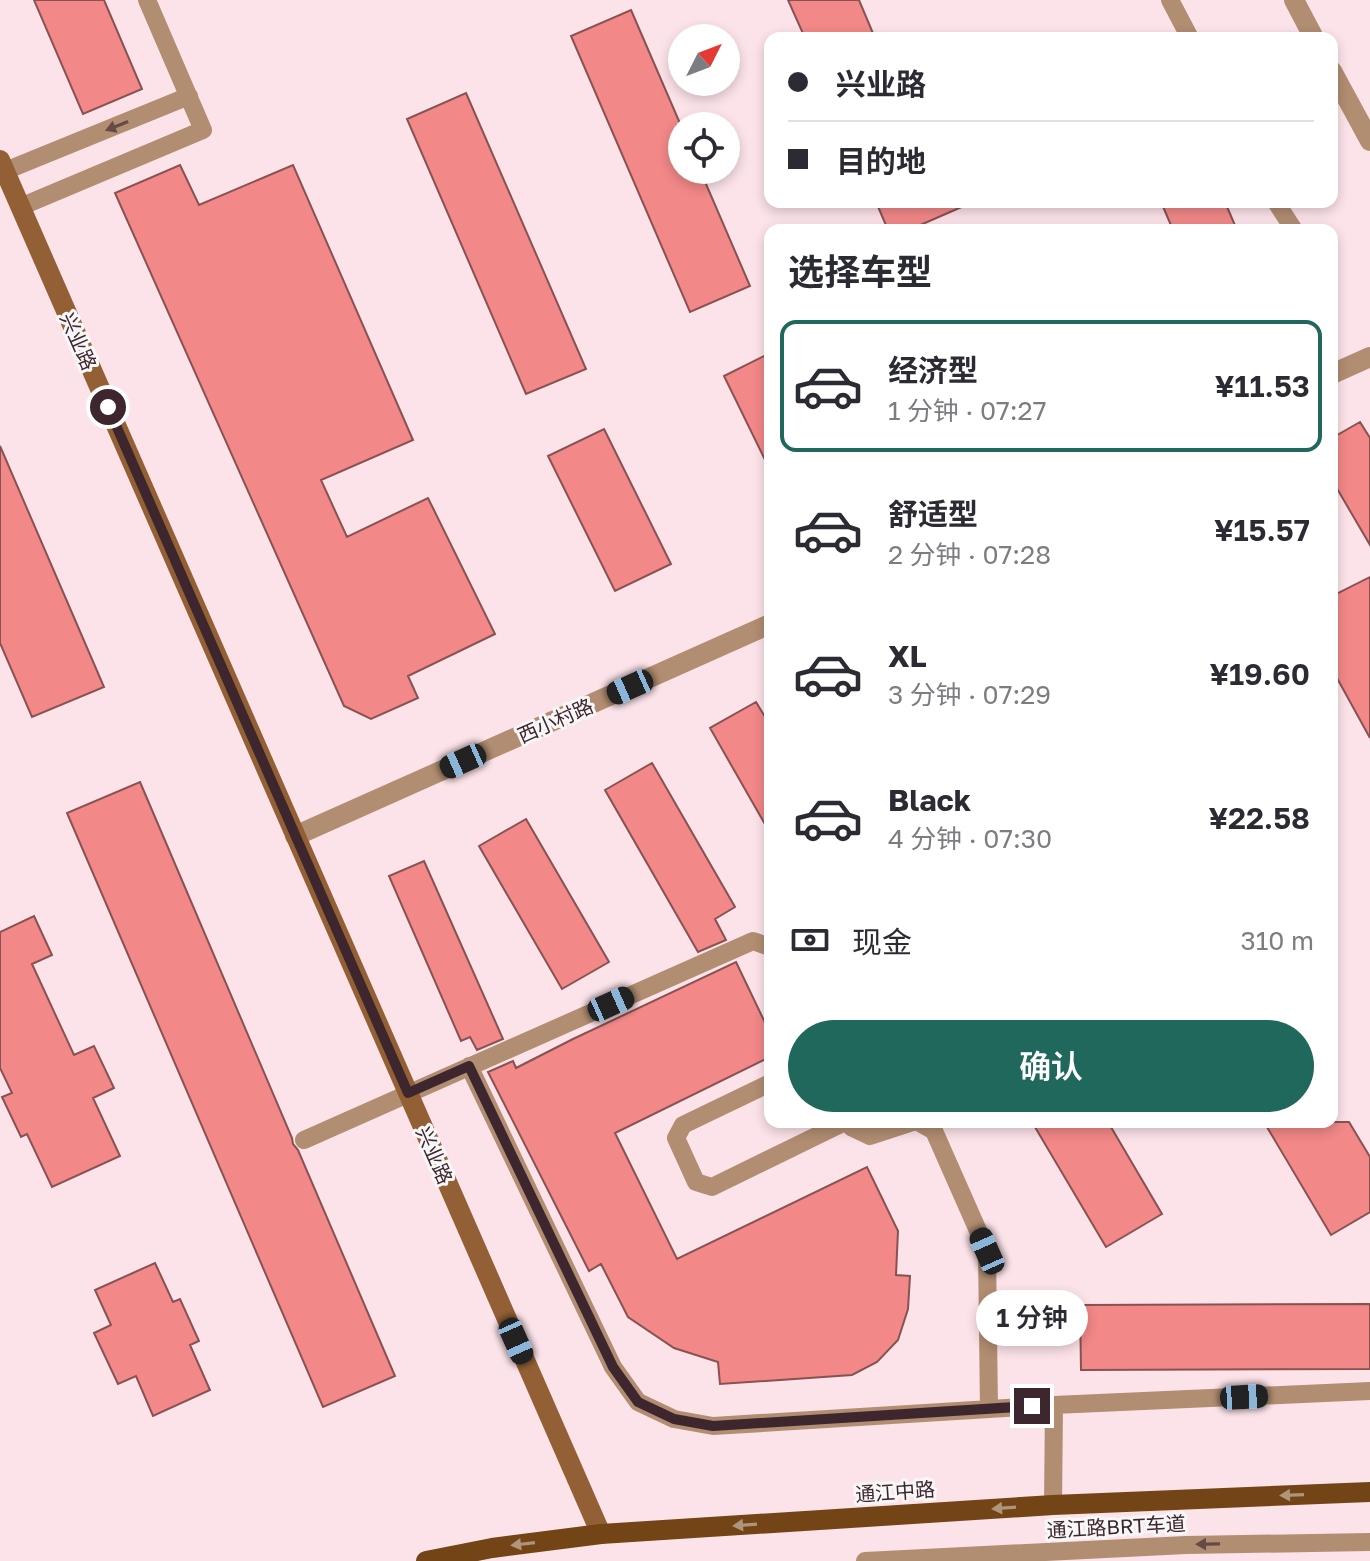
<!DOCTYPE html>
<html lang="zh">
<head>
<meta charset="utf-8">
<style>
  :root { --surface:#fff; --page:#f7f7f7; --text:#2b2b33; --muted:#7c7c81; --line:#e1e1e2; --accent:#20685c }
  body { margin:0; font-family:"Golos Text","Noto Sans SC",sans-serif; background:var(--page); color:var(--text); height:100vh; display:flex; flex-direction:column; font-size:30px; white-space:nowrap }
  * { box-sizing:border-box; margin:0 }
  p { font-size:26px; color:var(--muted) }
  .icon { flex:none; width:44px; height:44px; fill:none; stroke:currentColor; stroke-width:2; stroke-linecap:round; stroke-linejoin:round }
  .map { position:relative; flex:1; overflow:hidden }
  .details { position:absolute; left:764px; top:224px; width:574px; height:904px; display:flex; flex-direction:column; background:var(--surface); border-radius:16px; box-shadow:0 4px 12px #0003 }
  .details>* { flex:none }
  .guide { position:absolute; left:764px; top:32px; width:574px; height:176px; border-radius:16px; box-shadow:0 4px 12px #0003; display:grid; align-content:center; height:176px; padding:0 24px; background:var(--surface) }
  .needle { width:52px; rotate:48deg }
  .controls { position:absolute; left:668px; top:24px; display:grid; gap:16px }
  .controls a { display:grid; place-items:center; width:72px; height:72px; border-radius:50%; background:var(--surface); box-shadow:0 4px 12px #0003; font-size:40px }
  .end { position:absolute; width:36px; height:36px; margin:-18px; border:10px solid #3d262d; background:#fff; box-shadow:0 0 0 4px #fff }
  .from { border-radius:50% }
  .bubble { position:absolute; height:56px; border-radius:28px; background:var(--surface); box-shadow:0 4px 12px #0003; font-size:26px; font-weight:600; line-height:56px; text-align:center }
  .car { position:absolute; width:24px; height:48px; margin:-24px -12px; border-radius:10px; box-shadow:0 0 6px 2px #0007; background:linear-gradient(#222 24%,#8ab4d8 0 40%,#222 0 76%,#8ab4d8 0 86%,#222 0) }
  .guide b { display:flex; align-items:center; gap:28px; height:76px; font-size:30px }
  .guide b+b { border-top:2px solid var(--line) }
  .guide i { width:20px; height:20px; background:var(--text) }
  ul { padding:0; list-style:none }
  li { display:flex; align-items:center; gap:24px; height:132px; margin:0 16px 12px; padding:0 8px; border:4px solid transparent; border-radius:16px }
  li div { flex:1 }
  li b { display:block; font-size:30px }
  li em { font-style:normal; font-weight:600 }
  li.on { border-color:var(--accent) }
  li>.icon { width:72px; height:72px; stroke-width:1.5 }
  h2 { padding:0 24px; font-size:36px; line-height:96px }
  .pay { display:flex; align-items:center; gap:20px; height:88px; padding:0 24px; font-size:30px }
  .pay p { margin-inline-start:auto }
  .cta { display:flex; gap:16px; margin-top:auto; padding:16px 24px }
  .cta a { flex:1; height:92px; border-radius:48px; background:var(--accent); color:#fff; font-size:32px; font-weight:600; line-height:92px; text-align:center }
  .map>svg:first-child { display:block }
</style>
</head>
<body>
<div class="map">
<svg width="1370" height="1561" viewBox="0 0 1370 1561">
  <rect width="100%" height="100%" fill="#fce3e9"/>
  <!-- building -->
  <path fill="#f28888" stroke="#885252" stroke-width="2" d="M 34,0 L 104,0 L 142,89 L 83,114 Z
    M 788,0 L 859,0 L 875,38 L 805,38 Z
    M 631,10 L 682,128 L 682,170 L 700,170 L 750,286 L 690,312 L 571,36 Z
    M 466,93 L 586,369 L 526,394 L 407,119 Z
    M 180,165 L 199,205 L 293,165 L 413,440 L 321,480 L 347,537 L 428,498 L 495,634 L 408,676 L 418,698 L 371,719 L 344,706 L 115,193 Z
    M 876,202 L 973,202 L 909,230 L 888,230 Z
    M 1161,202 L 1225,202 L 1237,230 L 1173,230 Z
    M 770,353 L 770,470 L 724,376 Z
    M 1360,422 L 1370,438 L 1370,545 L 1332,480 L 1332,438 Z
    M 604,429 L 671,564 L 615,591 L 548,456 Z
    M 0,446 L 104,687 L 32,717 L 0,643 Z
    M 1370,577 L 1370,738 L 1332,669 L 1332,596 Z
    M 756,702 L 770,725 L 770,833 L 710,728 Z
    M 652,763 L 735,907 L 715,919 L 726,940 L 698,952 L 605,790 Z
    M 140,782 L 292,1138 L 293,1144 L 298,1150 L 395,1376 L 323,1407 L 67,813 Z
    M 526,819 L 609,962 L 562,989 L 479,846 Z
    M 424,861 L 503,1039 L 477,1050 L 470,1037 L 461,1041 L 389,876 Z
    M 34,916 L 52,955 L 32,964 L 74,1055 L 94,1046 L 114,1088 L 93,1098 L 120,1156 L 52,1187 L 27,1134 L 21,1137 L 2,1097 L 12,1093 L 0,1068 L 0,932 Z
    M 736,962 L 770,1033 L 770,1057 L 615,1133 L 677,1259 L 867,1167 L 898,1231 L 896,1275 L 910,1276 L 908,1309 L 898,1340 L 877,1362 L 852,1375 L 720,1384 L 718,1362 L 674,1348 L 628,1317 L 601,1264 L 589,1271 L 488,1072 L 513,1061 L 516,1068 L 573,1039 Z
    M 1032,1122 L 1108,1122 L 1162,1214 L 1106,1247 Z
    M 1264,1122 L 1349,1122 L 1370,1157 L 1370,1212 L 1331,1235 Z
    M 155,1263 L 173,1302 L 180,1299 L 199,1341 L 190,1345 L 210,1390 L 153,1416 L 136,1376 L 118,1384 L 94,1333 L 111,1325 L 95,1290 Z
    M 1370,1304 L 1370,1369 L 1081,1370 L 1080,1305 Z"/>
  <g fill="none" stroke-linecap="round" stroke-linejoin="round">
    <!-- lane -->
    <path stroke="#b18d71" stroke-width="18" d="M 1170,0 L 1190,38
      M 5,171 L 189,96
      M 1276,202 L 1294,230
      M 20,207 L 203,130 L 147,0
      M 469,1066 L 613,1367 L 638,1402 L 674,1419 L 713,1426 L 1054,1405 L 1370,1391
      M 770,1083 L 683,1125 L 676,1138 L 696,1182 L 712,1187 L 845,1122
      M 849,1122 L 851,1127 L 870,1136 L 913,1122
      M 918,1122 L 934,1131 L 987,1251 L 989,1409
      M 304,1140 L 753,941 L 770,947
      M 1053,1505 L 1054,1405
      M 865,1561 L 1186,1545 L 1370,1542"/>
    <!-- street -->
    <path stroke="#b18d71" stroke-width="20" d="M 1294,0 L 1314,38
      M 1332,71 L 1370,141
      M 1332,374 L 1370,357
      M 295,836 L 770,624"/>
    <!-- secondary -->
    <path stroke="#926034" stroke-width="20" d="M 0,160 L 601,1534"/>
    <!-- primary -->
    <path stroke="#734415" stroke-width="20" d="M 426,1561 L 492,1548 L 601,1534 L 1053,1505 L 1370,1492"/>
  </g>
  <!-- one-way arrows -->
  <defs><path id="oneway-solid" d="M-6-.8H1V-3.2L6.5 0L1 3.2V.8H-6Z" transform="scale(2)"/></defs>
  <g fill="#664a45">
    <use href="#oneway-solid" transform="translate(117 126) rotate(158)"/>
    <use href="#oneway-solid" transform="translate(1208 1544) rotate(179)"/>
  </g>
  <g fill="#ae957b">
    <use href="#oneway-solid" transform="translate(1292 1495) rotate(178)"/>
    <use href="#oneway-solid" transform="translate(1004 1508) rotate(176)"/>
    <use href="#oneway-solid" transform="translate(745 1525) rotate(176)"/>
    <use href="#oneway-solid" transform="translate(523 1544) rotate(173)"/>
  </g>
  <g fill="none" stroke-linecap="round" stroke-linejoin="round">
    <!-- route -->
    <path stroke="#3d262d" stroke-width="10" d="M 108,407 L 408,1093 L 469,1066 L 613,1367 L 638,1402 L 674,1419 L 713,1426 L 1032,1406"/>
  </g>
  <g text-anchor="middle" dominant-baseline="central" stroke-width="6" stroke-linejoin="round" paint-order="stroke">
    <!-- street labels -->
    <g font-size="20" fill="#3d262d" stroke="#f7f7f7">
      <text transform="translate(79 341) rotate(66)">兴业路</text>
      <text transform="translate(555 720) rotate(-24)">西小村路</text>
      <text transform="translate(435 1155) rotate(66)">兴业路</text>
      <text transform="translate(895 1491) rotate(-4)">通江中路</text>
      <text transform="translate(1116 1526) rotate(-3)">通江路BRT车道</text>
    </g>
  </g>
</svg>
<div class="controls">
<a><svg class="needle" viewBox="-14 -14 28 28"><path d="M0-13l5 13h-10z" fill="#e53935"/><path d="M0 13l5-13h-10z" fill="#7c7c81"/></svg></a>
<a><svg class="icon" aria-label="locate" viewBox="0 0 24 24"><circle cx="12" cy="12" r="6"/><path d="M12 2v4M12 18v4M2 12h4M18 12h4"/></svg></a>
</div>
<i class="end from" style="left:108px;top:407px"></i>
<i class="end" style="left:1032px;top:1406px"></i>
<div class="bubble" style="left:976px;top:1290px;width:112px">1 分钟</div>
<i class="car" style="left:630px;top:687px;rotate:246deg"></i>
<i class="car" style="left:463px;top:761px;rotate:246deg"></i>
<i class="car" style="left:611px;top:1004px;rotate:66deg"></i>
<i class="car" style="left:987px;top:1251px;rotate:336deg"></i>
<i class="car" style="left:516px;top:1341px;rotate:156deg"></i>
<i class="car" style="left:1244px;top:1397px;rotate:87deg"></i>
<div class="guide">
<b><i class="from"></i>兴业路</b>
<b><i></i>目的地</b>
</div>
<section class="details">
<h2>选择车型</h2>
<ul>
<li class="on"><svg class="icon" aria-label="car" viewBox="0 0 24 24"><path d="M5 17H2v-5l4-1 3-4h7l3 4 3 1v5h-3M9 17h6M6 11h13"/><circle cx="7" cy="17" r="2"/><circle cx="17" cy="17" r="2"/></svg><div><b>经济型</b><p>1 分钟 · 07:27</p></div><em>¥11.53</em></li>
<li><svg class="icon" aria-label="car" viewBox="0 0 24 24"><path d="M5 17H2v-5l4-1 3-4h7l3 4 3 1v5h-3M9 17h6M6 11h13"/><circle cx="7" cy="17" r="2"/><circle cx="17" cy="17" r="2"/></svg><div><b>舒适型</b><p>2 分钟 · 07:28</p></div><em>¥15.57</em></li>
<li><svg class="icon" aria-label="car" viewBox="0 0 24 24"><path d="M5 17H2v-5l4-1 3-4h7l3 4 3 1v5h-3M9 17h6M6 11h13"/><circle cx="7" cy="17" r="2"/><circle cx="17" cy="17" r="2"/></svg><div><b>XL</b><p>3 分钟 · 07:29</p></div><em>¥19.60</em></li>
<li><svg class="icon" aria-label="car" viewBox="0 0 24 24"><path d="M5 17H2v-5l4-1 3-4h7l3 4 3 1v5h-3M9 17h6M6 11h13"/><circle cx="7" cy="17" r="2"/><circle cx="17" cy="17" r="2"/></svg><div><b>Black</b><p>4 分钟 · 07:30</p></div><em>¥22.58</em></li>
</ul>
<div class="pay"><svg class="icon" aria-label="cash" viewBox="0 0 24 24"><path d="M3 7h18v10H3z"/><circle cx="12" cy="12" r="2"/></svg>现金<p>310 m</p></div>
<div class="cta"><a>确认</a></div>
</section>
</div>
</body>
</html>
